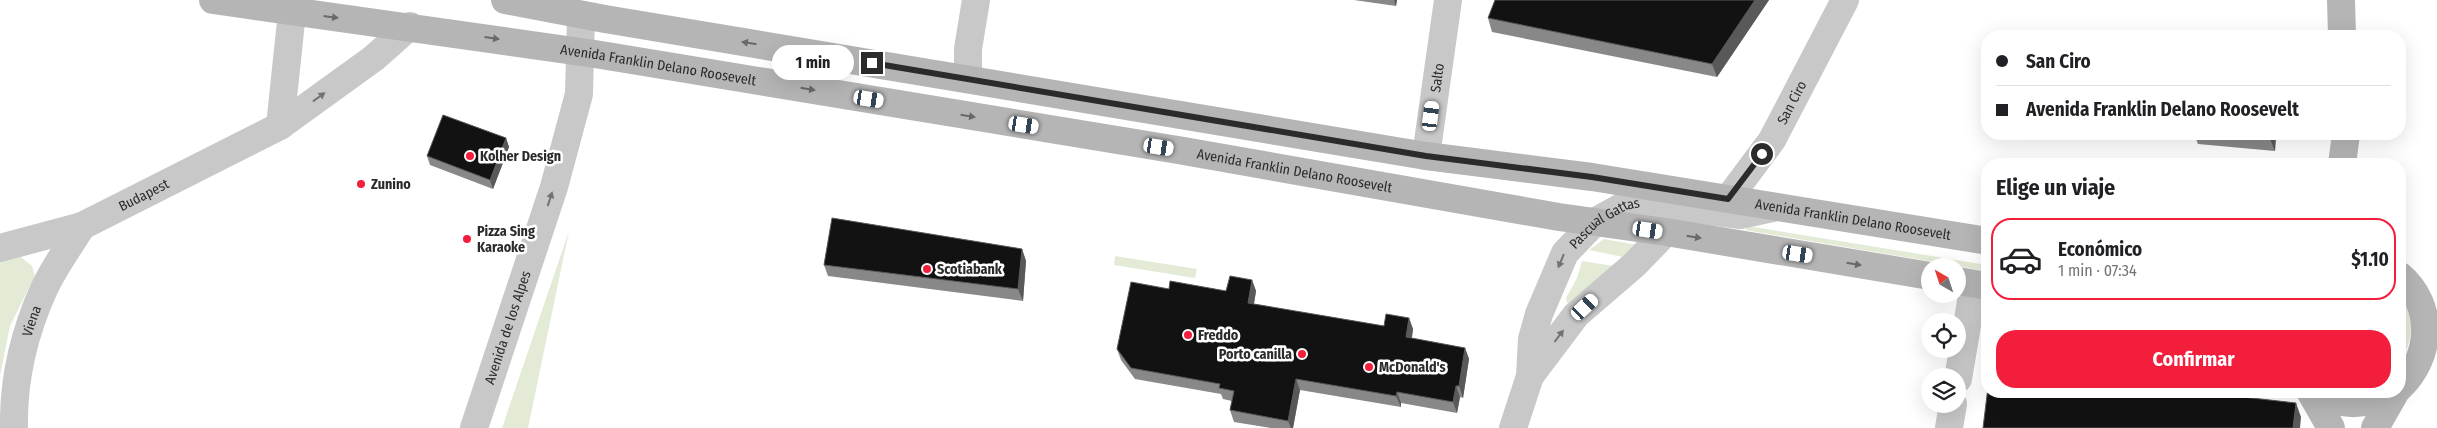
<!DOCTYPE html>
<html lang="es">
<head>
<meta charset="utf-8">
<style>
  :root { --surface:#fff; --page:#f2f2f2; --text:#202124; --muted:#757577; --line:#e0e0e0; --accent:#f31d3c }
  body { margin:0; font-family:"Fira Sans Condensed",sans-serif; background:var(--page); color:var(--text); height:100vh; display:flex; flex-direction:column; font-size:19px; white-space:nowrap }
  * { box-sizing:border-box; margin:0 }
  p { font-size:16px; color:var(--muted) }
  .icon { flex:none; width:28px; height:28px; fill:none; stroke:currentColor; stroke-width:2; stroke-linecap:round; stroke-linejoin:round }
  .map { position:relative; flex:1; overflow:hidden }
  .panel { position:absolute; left:1981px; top:158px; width:425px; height:240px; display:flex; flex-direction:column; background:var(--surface); border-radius:20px; box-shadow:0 5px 20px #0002 }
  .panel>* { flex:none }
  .top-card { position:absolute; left:1981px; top:30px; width:425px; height:110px; border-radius:20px; box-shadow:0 5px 20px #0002; display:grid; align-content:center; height:110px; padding:0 15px; background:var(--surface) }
  .needle { width:32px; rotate:321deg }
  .tools { position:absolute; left:1921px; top:258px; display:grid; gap:10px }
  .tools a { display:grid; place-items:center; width:45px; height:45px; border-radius:50%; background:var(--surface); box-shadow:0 5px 20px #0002; font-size:25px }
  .end { position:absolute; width:22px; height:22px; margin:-11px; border:6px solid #2b2b2b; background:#fff; box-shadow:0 0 0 2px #fff }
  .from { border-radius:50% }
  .bubble { position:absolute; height:35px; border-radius:18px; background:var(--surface); box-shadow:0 5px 20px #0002; font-size:16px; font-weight:700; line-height:35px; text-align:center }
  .car { position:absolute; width:15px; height:30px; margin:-15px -8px; border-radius:6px; box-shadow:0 0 4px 1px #0007; background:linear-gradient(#fff 24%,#345 0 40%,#fff 0 76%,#345 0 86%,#fff 0) }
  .top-card b { display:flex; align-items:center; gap:18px; height:48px; font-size:19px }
  .top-card b+b { border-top:1px solid var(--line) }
  .top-card i { width:12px; height:12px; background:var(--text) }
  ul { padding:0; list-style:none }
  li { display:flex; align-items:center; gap:15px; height:82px; margin:0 10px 8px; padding:0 5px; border:2px solid transparent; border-radius:20px }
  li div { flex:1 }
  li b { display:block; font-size:19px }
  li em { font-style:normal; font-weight:700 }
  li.active { border-color:var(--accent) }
  li>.icon { width:45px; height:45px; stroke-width:1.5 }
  h2 { padding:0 15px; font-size:22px; line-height:60px }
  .cta { display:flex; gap:10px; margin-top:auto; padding:10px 15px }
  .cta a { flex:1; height:58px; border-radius:20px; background:var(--accent); color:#fff; font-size:20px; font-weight:700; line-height:58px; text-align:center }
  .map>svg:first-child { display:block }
</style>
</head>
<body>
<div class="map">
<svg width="2437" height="428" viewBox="0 0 2437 428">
  <rect width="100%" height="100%" fill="#fff"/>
  <!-- green -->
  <path fill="#e3ebd7" d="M 1748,226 L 1987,265 L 1987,271 L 1745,230 Z
    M 569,231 L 528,428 L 502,428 Z
    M 1604,239 L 1637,245 L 1623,257 L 1589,250 Z
    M 1115,256 L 1197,269 L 1195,278 L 1114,265 Z
    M 21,257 L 32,266 L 35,276 L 10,326 L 0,376 L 0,262 Z
    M 1582,261 L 1614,266 L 1570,303 L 1567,303 L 1566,298 L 1577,278 Z
    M 2400,294 C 2418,314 2411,344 2400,365 Z"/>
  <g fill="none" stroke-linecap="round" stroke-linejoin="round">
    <!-- street -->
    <g stroke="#c8c8c8" stroke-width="28">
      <path d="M 968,79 L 968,49 L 976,0"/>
      <path d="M 280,126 L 292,12"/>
      <path id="s1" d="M 1426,156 L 1448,0"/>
      <path id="s2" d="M 1728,199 L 1772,140 L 1845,0"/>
      <path id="s3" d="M 0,248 L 82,226 L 280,126 L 374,58 L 410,26"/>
      <path d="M 1530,376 L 1576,315 L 1634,265 L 1666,232"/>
      <path d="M 1958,379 L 1974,284"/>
      <path id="s4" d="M 14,428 C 13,380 24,333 44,289 C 54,267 69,247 82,226"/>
      <path id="s5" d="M 474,428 L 554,187 L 579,94 L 581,15"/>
      <path id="s6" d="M 1513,428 L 1530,376 L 1532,339 L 1539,314 L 1565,253 L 1596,221 L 1625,205 L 1640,202 L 1740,215 L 1777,207"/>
      <path d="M 1949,428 L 1953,404"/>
    </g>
    <!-- secondary -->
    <g stroke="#b5b5b5" stroke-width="28">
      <path id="s7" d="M 213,0 L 595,54 L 1178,150 L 1559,217 L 1666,232 L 1930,276"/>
      <path id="s8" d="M 505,0 L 605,19 L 1426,156 L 1592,177 L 1988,241"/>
      <path d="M 2341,0 L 2342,36"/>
      <path d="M 2342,164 L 2346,134"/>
      <path d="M 2400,276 C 2435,306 2432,356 2400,387"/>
      <path d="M 1958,281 L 1988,286"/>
      <path d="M 2310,391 L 2331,428"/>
      <path d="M 2313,391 C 2340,407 2367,407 2394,391"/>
      <path d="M 2375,428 L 2396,391"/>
    </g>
  </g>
  <!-- wall -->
  <path fill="#888" d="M 1354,0 L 1397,0 L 1396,6 Z
    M 1769,0 L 1717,77 L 1492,32 L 1488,18 Z
    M 2194,134 L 2276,134 L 2275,151 L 2198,144 Z
    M 506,138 L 509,147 L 493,189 L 430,165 L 427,156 Z
    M 1022,249 L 1026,261 L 1023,301 L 828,276 L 824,265 Z
    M 1252,280 L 1256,291 L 1254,304 L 1384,326 L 1409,318 L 1413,329 L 1412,338 L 1465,348 L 1469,359 L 1463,398 L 1460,397 L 1457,413 L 1401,403 L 1401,407 L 1300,390 L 1293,428 L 1271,428 L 1234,422 L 1230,410 L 1232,401 L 1223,399 L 1221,394 L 1135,379 L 1121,360 L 1117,349 L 1169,289 L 1226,291 Z"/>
  <!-- shaded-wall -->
  <path fill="#595959" d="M 1394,0 L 1397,0 L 1396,6 Z
    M 1755,0 L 1769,0 L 1717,77 L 1712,64 Z
    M 2271,134 L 2276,134 L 2275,151 L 2270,139 Z
    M 506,138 L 509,147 L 493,189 L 490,180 Z
    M 1022,249 L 1026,261 L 1023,301 L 1018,289 Z
    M 1252,280 L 1256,291 L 1252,314 L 1248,303 Z
    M 1409,318 L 1413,329 L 1410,348 L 1406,337 Z
    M 1465,348 L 1469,359 L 1463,398 L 1459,386 Z
    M 1296,379 L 1300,390 L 1293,428 L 1291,428 L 1288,421 Z
    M 1456,386 L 1460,397 L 1457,413 L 1453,402 Z
    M 1397,392 L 1401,403 L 1401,407 L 1396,396 Z
    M 2296,403 L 2301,417 L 2300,428 L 2293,428 Z"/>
  <!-- building -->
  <path fill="#121212" stroke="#595959" d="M 1495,0 L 1755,0 L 1712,64 L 1488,18 Z
    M 443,115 L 506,138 L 490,180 L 427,156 Z
    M 2207,134 L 2271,134 L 2270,139 Z
    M 832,218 L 1022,249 L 1018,289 L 824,265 Z
    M 1230,276 L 1252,280 L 1248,303 L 1384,326 L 1386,314 L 1409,318 L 1406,337 L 1465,348 L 1459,386 L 1456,386 L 1453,402 L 1397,392 L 1396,396 L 1296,379 L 1288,421 L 1230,410 L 1234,391 L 1219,388 L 1220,384 L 1131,368 L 1117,349 L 1131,282 L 1169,289 L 1170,281 L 1226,291 Z
    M 1988,387 L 1988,391 L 2189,391 L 2296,403 L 2293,428 L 1983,428 Z"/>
  <!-- one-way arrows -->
  <defs><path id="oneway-solid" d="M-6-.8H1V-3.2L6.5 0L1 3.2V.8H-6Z" transform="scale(1.25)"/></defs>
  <g fill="#696969">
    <use href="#oneway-solid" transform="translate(331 17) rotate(7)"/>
    <use href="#oneway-solid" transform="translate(492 38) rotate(8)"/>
    <use href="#oneway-solid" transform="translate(749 43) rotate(-171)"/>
    <use href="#oneway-solid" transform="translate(808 89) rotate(9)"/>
    <use href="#oneway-solid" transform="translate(968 116) rotate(9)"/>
    <use href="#oneway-solid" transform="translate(1694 237) rotate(9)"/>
    <use href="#oneway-solid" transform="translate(1854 264) rotate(9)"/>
  </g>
  <g fill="#727272">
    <use href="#oneway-solid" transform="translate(319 97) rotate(-36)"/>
    <use href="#oneway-solid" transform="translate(550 199) rotate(-72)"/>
    <use href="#oneway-solid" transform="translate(1561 261) rotate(113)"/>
    <use href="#oneway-solid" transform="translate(1559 336) rotate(-53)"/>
  </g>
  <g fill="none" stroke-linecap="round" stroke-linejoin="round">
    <!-- route -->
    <path stroke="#2b2b2b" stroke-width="6" d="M 872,63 L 1426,156 L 1592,177 L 1728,199 L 1762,154"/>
  </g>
  <!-- markers -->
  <g fill="#f31d3c" stroke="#fff" stroke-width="2">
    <circle cx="470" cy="156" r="5"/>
    <circle cx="361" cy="184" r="5"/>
    <circle cx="467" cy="239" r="5"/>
    <circle cx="927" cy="269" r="5"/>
    <circle cx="1188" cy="335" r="5"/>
    <circle cx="1302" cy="354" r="5"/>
    <circle cx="1369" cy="367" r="5"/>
  </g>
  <g text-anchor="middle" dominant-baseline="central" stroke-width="5" stroke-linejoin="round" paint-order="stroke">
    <!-- street labels -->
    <g font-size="14" fill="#2b2b2b" stroke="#fff">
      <text stroke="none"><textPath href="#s7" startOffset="450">Avenida Franklin Delano Roosevelt</textPath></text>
      <text stroke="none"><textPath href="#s1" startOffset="79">Salto</textPath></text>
      <text stroke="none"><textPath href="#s2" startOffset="116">San Ciro</textPath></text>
      <text stroke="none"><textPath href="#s7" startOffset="1095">Avenida Franklin Delano Roosevelt</textPath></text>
      <text stroke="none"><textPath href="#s3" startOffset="154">Budapest</textPath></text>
      <text stroke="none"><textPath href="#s8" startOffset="1366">Avenida Franklin Delano Roosevelt</textPath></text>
      <text stroke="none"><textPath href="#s6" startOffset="235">Pascual Gattas</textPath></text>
      <text stroke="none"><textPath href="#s4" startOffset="109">Viena</textPath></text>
      <text stroke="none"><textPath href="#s5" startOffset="106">Avenida de los Alpes</textPath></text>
    </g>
    <!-- poi labels -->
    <g font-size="14" font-weight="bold" fill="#2b2b2b" stroke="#fff" text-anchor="start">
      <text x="480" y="156">Kolher Design</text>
      <text x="371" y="184">Zunino</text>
      <text x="477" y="231">Pizza Sing<tspan x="477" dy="16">Karaoke</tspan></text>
      <text x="937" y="269">Scotiabank</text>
      <text x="1198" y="335">Freddo</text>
      <text x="1292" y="354" text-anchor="end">Porto canilla</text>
      <text x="1379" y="367">McDonald's</text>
    </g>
  </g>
</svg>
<div class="tools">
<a><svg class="needle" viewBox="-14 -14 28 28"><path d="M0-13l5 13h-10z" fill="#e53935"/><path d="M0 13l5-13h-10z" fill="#757577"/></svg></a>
<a><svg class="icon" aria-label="locate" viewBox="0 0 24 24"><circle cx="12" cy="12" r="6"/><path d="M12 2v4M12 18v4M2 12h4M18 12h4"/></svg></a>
<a><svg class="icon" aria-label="layers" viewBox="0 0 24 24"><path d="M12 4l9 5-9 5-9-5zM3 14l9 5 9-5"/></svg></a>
</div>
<i class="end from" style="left:1762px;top:154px"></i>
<i class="end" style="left:872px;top:63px"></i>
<div class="bubble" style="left:772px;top:45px;width:82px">1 min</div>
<i class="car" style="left:869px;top:99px;rotate:99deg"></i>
<i class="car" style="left:1431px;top:116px;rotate:7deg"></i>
<i class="car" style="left:1024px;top:125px;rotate:99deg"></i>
<i class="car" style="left:1159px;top:147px;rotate:99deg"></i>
<i class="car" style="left:1648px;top:230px;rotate:99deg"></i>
<i class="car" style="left:1798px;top:254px;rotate:99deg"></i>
<i class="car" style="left:1585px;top:307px;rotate:47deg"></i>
<div class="top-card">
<b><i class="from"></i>San Ciro</b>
<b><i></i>Avenida Franklin Delano Roosevelt</b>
</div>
<section class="panel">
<h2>Elige un viaje</h2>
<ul>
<li class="active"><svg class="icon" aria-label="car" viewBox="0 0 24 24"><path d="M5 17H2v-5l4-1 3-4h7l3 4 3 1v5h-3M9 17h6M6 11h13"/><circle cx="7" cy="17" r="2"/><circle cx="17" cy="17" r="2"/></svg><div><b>Económico</b><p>1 min · 07:34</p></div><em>$1.10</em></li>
</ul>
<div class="cta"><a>Confirmar</a></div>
</section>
</div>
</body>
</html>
